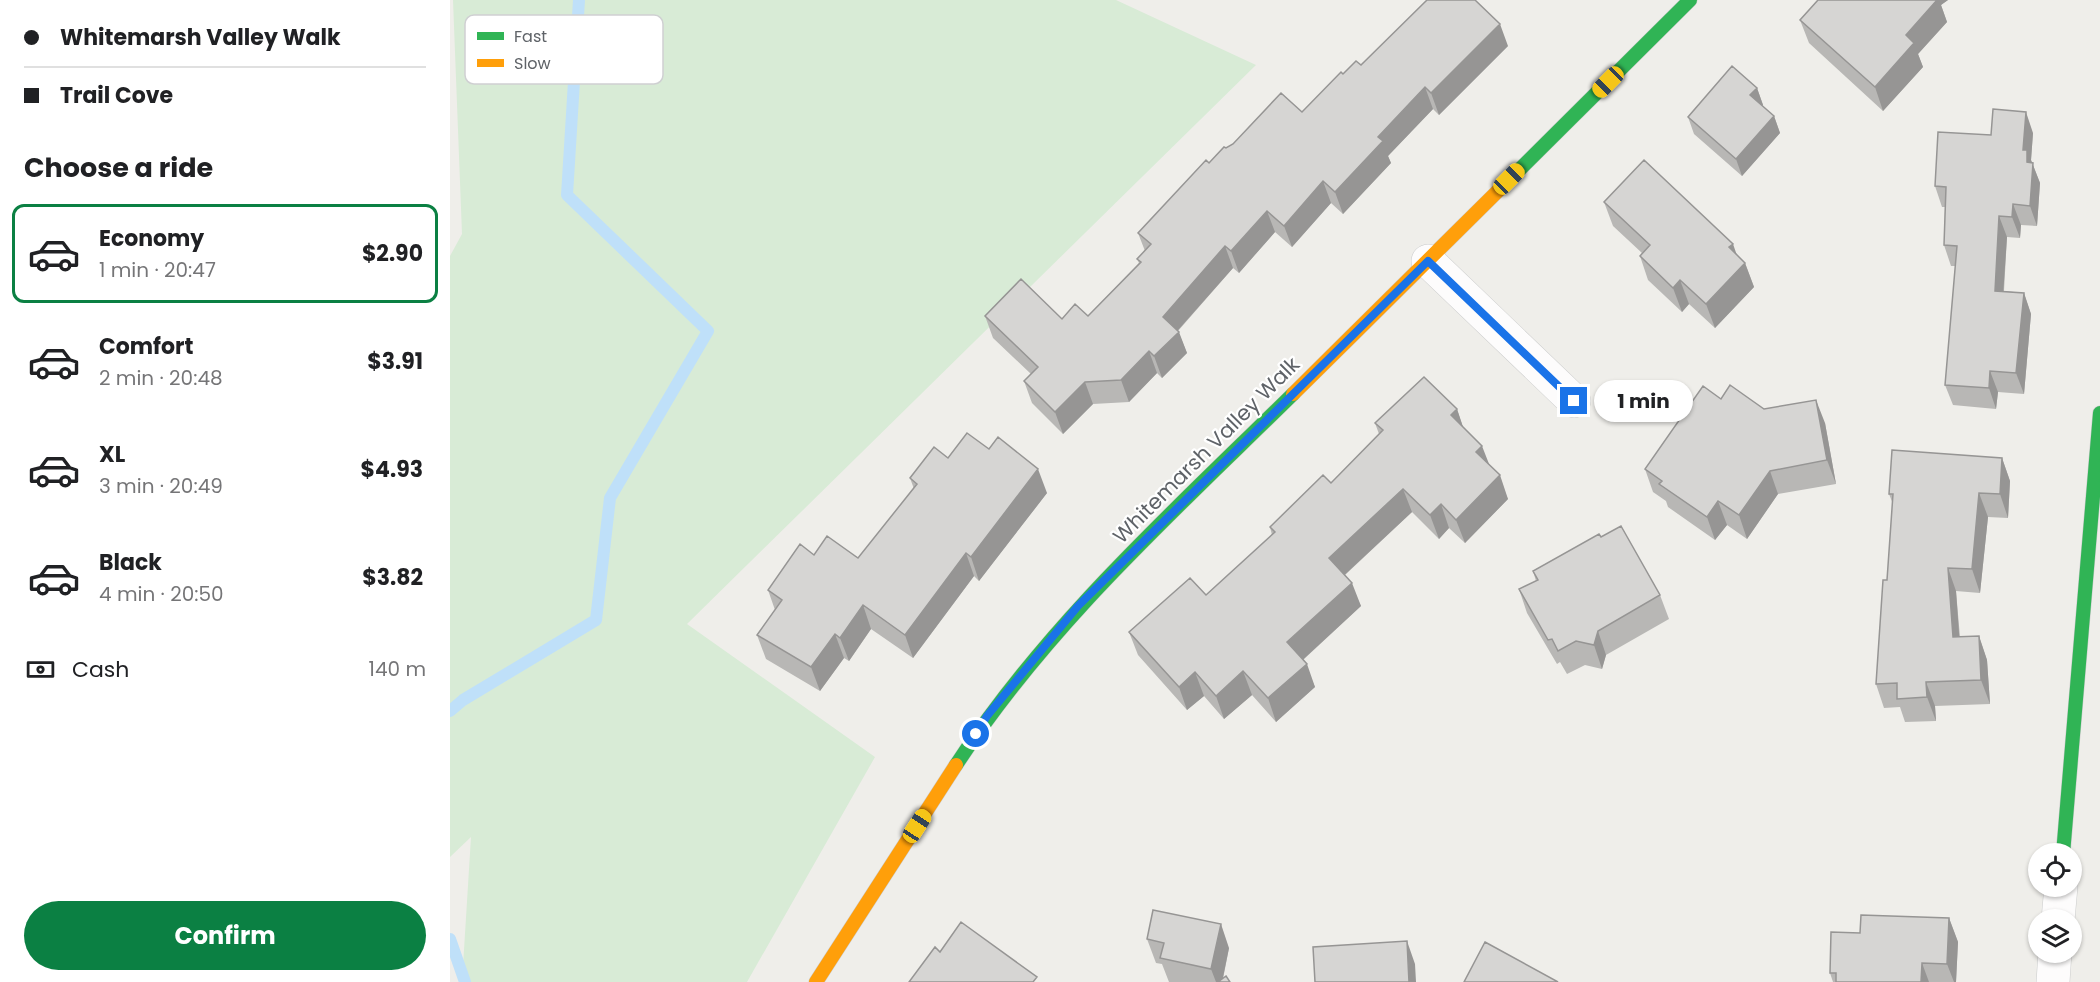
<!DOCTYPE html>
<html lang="en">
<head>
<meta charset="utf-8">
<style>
  :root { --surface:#fff; --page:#f2f2f2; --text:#202124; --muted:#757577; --line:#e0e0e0; --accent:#0b8043 }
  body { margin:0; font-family:Poppins,sans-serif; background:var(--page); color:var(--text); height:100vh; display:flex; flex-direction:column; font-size:22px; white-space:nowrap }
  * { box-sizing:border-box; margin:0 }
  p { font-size:20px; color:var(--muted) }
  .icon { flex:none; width:33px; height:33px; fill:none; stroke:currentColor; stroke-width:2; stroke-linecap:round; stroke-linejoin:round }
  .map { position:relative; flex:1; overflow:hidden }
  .panel { display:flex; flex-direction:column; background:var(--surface); width:450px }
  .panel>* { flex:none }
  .banner { display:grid; align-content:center; height:132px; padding:0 24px; background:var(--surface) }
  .tools { position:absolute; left:1578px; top:843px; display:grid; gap:12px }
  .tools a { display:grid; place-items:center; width:54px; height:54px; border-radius:50%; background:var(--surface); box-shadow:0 2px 4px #0004; font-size:30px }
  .end { position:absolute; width:27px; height:27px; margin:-14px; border:8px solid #1a73e8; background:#fff; box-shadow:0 0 0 3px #fff }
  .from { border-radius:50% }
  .bubble { position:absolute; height:42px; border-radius:21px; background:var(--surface); box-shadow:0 2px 4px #0004; font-size:20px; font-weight:700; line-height:42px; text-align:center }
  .car { position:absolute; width:18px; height:36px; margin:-18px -9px; border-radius:8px; box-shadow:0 0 4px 2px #0007; background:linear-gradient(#f5c518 24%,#345 0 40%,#f5c518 0 76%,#345 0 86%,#f5c518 0) }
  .banner b { display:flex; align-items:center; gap:21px; height:57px; font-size:22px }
  .banner b+b { border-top:2px solid var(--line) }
  .banner i { width:15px; height:15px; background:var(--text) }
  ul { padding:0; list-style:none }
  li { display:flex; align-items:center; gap:18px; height:99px; margin:0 12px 9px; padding:0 12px; border:3px solid transparent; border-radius:12px }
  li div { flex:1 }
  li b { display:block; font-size:22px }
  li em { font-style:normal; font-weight:700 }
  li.selected { border-color:var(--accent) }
  li>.icon { width:54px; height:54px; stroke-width:1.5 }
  h2 { padding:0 24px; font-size:27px; line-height:72px }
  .pay { display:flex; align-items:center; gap:15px; height:66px; padding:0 24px; font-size:22px }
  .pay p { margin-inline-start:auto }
  .button { display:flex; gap:12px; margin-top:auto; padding:12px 24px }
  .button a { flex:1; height:69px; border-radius:36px; background:var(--accent); color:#fff; font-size:24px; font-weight:700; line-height:69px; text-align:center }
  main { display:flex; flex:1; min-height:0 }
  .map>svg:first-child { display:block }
</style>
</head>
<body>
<main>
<section class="panel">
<div class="banner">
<b><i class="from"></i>Whitemarsh Valley Walk</b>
<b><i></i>Trail Cove</b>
</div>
<h2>Choose a ride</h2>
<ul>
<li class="selected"><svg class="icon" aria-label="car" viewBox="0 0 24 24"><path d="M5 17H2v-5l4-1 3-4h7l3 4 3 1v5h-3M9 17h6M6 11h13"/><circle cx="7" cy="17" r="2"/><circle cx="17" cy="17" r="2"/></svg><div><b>Economy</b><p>1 min · 20:47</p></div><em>$2.90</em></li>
<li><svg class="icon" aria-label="car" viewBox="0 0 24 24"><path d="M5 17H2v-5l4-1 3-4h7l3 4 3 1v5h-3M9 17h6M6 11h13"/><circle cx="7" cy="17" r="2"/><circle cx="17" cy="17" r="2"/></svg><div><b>Comfort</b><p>2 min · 20:48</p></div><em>$3.91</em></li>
<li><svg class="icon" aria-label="car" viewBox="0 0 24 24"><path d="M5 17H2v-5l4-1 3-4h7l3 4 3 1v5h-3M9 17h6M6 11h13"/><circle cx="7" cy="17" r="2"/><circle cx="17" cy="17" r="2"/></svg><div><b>XL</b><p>3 min · 20:49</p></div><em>$4.93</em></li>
<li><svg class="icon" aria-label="car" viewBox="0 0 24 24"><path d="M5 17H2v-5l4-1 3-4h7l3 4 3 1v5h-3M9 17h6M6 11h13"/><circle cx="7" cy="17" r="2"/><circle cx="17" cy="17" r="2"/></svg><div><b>Black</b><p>4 min · 20:50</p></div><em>$3.82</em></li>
</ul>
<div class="pay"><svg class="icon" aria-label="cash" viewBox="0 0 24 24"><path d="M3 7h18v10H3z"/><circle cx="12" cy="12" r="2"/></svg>Cash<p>140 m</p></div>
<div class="button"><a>Confirm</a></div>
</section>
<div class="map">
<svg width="1650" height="982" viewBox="0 0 1650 982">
  <rect width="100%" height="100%" fill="#efeeea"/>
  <!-- green -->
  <path fill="#d8ebd6" d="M 3,0 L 666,0 L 806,65 L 237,624 L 425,757 L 297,982 L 12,982 L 21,837 L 0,857 L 0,256 L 12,234 Z"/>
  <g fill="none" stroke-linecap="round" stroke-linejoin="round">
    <!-- stream -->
    <path stroke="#bfe0f9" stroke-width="12" d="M 0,711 L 13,700 L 146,620 L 160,498 L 258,331 L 117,195 L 129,0
      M 0,939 L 15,982"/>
    <!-- street casing -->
    <g stroke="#cbcccc" stroke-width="34">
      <path id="street" d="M 978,261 L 1124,401
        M 1608,920 L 1611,886
        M 1603,982 L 1605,952"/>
    </g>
    <!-- fast casing -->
    <g stroke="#cacacb" stroke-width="15">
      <path id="fast" d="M 1062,177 L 1240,0
        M 506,765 C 598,624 724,511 843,394
        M 1613,854 L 1650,413"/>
    </g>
    <!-- slow casing -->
    <g stroke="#cacacb" stroke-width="15">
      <path id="slow" d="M 843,394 L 1062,177
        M 366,982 L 506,765"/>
    </g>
    <!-- street -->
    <use href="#street" stroke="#fdfcfc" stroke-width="33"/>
    <!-- fast -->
    <use href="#fast" stroke="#30b455" stroke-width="14"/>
    <!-- slow -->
    <use href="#slow" stroke="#ff9f0a" stroke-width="14"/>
  </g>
  <!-- wall -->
  <path fill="#b8b7b5" d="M 1368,0 L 1498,0 L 1491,5 L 1497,22 L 1468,54 L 1473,67 L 1433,111 L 1359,43 L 1350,20 Z
    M 1058,46 L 989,115 L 983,109 L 938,156 L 941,163 L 893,214 L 881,203 L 842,247 L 825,232 L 789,273 L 783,268 L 728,331 L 737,353 L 712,378 L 707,373 L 679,402 L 643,404 L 613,434 L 582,403 L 574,381 L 581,374 L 543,338 L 535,316 L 612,319 L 638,316 L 689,263 L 687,259 L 695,251 L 688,233 L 759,163 L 776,148 L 852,112 L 893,74 L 911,65 Z
    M 1307,88 L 1313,105 L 1312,106 L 1324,116 L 1330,133 L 1292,176 L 1244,134 L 1238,117 Z
    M 1583,133 L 1581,160 L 1590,183 L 1587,226 L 1571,225 L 1570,238 L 1557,237 L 1554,291 L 1574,293 L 1581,314 L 1574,394 L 1548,392 L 1546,409 L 1503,405 L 1495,385 L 1506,266 L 1501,266 L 1494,245 L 1495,207 L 1492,207 L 1485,186 L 1541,135 Z
    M 1154,202 L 1287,255 L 1295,263 L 1304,287 L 1265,328 L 1239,304 L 1232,312 L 1198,280 L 1190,256 L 1192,253 L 1163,226 Z
    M 1271,399 L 1375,423 L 1386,484 L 1328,494 L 1297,539 L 1277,525 L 1265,540 L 1218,507 L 1216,501 L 1203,492 L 1195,469 Z
    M 1007,409 L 1013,427 L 1040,466 L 1058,499 L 1015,543 L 999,528 L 989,539 L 962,512 L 895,575 L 911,606 L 853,660 L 865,687 L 826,722 L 802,695 L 774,719 L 754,696 L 737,710 L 688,655 L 679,632 L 756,595 L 822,535 L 820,527 L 881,483 L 929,434 L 925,423 Z
    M 498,458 L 597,493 L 529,581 L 524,576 L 463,658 L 421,629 L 399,661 L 394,658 L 370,691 L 316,659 L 307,635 L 325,610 L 318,590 L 408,558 L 464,489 L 460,478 Z
    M 1552,458 L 1560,481 L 1558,518 L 1538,517 L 1530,593 L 1506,591 L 1510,637 L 1529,636 L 1537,660 L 1540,704 L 1485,706 L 1486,721 L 1455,722 L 1450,707 L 1434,708 L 1426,684 L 1437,580 L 1443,504 L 1439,494 Z
    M 1151,537 L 1210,595 L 1219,619 L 1156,655 L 1152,669 L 1135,665 L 1117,674 L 1110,662 L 1107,664 L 1077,613 L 1069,589 L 1086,581 L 1083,571 Z
    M 1499,918 L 1508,942 L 1506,982 L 1383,982 L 1380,973 L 1410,933 Z
    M 697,939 L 779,948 L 773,979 L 780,982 L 719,982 L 712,964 L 706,963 Z"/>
  <!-- shaded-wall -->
  <path fill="#969594" d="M 1480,0 L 1498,0 L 1491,5 L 1497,22 L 1468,54 L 1473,67 L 1433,111 L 1425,87 L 1456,35 Z
    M 1050,24 L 1058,46 L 989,115 L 981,93 Z
    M 975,87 L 983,109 L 938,156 L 941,163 L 893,214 L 885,192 L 928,137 Z
    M 1307,88 L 1313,105 L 1306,112 L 1300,95 Z
    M 1576,112 L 1583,133 L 1581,160 L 1590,183 L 1587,226 L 1580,206 L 1573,150 Z
    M 1324,116 L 1330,133 L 1292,176 L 1286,159 Z
    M 873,181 L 881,203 L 842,247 L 834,226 Z
    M 1563,204 L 1571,225 L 1570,238 L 1562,217 Z
    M 817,211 L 825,232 L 789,273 L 781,251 Z
    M 1549,216 L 1557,237 L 1552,311 L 1545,291 Z
    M 1283,244 L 1291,267 L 1295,263 L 1304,287 L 1265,328 L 1256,304 L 1279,247 Z
    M 775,246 L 783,268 L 721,338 L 713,317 Z
    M 1230,280 L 1239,304 L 1232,312 L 1223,288 Z
    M 1574,293 L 1581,314 L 1574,394 L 1566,373 Z
    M 729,332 L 737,353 L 712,378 L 704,356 Z
    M 699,351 L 707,373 L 679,402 L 671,380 Z
    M 1540,371 L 1548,392 L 1546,409 L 1539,388 Z
    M 635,382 L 643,404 L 613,434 L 605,412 Z
    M 1366,400 L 1375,423 L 1386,484 L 1377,460 Z
    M 1007,409 L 1015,433 L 1001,415 Z
    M 1032,446 L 1041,469 L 1026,452 Z
    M 1552,458 L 1560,481 L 1558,518 L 1550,494 Z
    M 588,469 L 597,493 L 529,581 L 521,557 Z
    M 1320,471 L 1328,494 L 1297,539 L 1289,515 Z
    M 1050,475 L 1058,499 L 1015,543 L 1006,520 Z
    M 953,489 L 962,512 L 888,581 L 879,558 Z
    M 1529,493 L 1538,517 L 1530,593 L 1522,569 Z
    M 1268,501 L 1277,525 L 1265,540 L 1257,517 Z
    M 991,504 L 999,528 L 989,539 L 980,515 Z
    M 516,553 L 524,576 L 463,658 L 455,635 Z
    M 1498,568 L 1506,591 L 1511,661 L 1503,637 Z
    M 902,583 L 911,606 L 846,666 L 837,642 Z
    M 413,605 L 421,629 L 399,661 L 390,638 Z
    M 1148,631 L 1156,655 L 1152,669 L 1144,645 Z
    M 385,634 L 394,658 L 370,691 L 361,667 Z
    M 1529,636 L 1537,660 L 1540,704 L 1531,680 Z
    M 857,664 L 865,687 L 826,722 L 818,698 Z
    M 793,671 L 802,695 L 774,719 L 766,696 Z
    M 745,672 L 754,696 L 737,710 L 729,687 Z
    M 1476,682 L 1485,706 L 1486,721 L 1477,697 Z
    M 1499,918 L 1508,942 L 1506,982 L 1504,982 L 1497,964 Z
    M 771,924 L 779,948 L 772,982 L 766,982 L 761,969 Z
    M 957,941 L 965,964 L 966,982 L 959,982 Z
    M 1472,963 L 1479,982 L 1471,982 Z"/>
  <!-- building -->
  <path fill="#d6d5d3" stroke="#969594" stroke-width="1.5" d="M 977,0 L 1025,0 L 1050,24 L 981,93 L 975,87 L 928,137 L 933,141 L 885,192 L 873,181 L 834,226 L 817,211 L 781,251 L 775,246 L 713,317 L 729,332 L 704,356 L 699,351 L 671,380 L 635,382 L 605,412 L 574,381 L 588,367 L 535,316 L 571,279 L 612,319 L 625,304 L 638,316 L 691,262 L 687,259 L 701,244 L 688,233 L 756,160 L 759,163 L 774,147 L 776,148 L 783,144 L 831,93 L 852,112 L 891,72 L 893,74 L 906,61 L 911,65 Z
    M 1368,0 L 1487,0 L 1456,35 L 1464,43 L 1425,87 L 1350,20 Z
    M 1282,66 L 1307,88 L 1300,95 L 1324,116 L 1286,159 L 1238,117 Z
    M 1543,109 L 1576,112 L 1573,150 L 1577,150 L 1577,162 L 1583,163 L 1580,206 L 1563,204 L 1562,217 L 1549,216 L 1545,291 L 1574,293 L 1566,373 L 1540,371 L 1539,388 L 1495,385 L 1507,246 L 1494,245 L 1496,187 L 1485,186 L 1488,132 L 1541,135 Z
    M 1194,160 L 1283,244 L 1279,247 L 1295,263 L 1256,304 L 1230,280 L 1223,288 L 1190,256 L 1200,245 L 1154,202 Z
    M 974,377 L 1007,409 L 1001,415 L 1032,446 L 1026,452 L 1050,475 L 1006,520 L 991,504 L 980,515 L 953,489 L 879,558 L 902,583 L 837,642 L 857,664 L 818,698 L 793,671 L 766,696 L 745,672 L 729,687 L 679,632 L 740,578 L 756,595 L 825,532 L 820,527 L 873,475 L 881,483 L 933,430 L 925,423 Z
    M 1280,385 L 1314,409 L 1366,400 L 1377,460 L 1320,471 L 1289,515 L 1268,501 L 1257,517 L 1209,484 L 1212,481 L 1195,469 L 1253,386 L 1271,399 Z
    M 517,433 L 539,449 L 548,437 L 588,469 L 521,557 L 516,553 L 455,635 L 413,605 L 390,638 L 385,634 L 361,667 L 307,635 L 332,600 L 318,590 L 350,544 L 364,555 L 377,536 L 408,558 L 467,484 L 460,478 L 484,447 L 498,458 Z
    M 1442,450 L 1552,458 L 1550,494 L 1529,493 L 1522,569 L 1498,568 L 1503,637 L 1529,636 L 1531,680 L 1476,682 L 1477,697 L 1447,699 L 1447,683 L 1426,684 L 1433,580 L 1437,580 L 1443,494 L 1439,494 Z
    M 1171,526 L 1210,595 L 1148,631 L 1144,645 L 1126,641 L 1108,651 L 1102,639 L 1098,640 L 1069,589 L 1088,580 L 1083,571 L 1149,534 L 1151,537 Z
    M 703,910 L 771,924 L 761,969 L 710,958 L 714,943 L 697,939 Z
    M 1411,915 L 1499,918 L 1497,964 L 1472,963 L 1471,982 L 1386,982 L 1386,973 L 1380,973 L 1381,932 L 1410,933 Z
    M 511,922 L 587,977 L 583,982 L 459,982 L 485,947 L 490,952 Z
    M 957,941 L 959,982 L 865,982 L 863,947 Z
    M 1035,942 L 1108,982 L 1014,982 Z
    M 776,976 L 780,982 L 768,982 Z"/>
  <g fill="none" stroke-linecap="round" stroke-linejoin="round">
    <!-- route -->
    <path stroke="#1a73e8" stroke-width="8" d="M 526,734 L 537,716 L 628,606 L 978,261 L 1124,401"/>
  </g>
  <g text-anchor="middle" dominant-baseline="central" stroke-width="4.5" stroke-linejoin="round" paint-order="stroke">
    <!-- street labels -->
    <g font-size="21" fill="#5f6368" stroke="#fff">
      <text transform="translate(756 450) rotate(-45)">Whitemarsh Valley Walk</text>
    </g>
  </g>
  <!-- legend -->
  <rect x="15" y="15" width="198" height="69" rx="9" fill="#fff" stroke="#cfd0d2" stroke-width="1.5"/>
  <rect x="27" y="32" width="27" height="8" fill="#30b455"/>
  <rect x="27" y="59" width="27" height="8" fill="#ff9f0a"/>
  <g font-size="16" fill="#5f6368">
    <text x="64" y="42">Fast</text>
    <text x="64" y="69">Slow</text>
  </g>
</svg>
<div class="tools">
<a><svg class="icon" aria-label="locate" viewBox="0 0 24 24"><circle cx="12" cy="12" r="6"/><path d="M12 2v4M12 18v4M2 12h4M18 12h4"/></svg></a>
<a><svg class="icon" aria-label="layers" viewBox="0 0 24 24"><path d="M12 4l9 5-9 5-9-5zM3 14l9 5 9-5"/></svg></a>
</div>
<i class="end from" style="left:526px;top:734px"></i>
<i class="end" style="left:1124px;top:401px"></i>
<div class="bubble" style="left:1144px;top:380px;width:99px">1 min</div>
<i class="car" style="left:1158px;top:82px;rotate:225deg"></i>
<i class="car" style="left:1059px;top:179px;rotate:45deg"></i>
<i class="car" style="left:467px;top:826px;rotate:33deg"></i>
</div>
</main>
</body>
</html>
